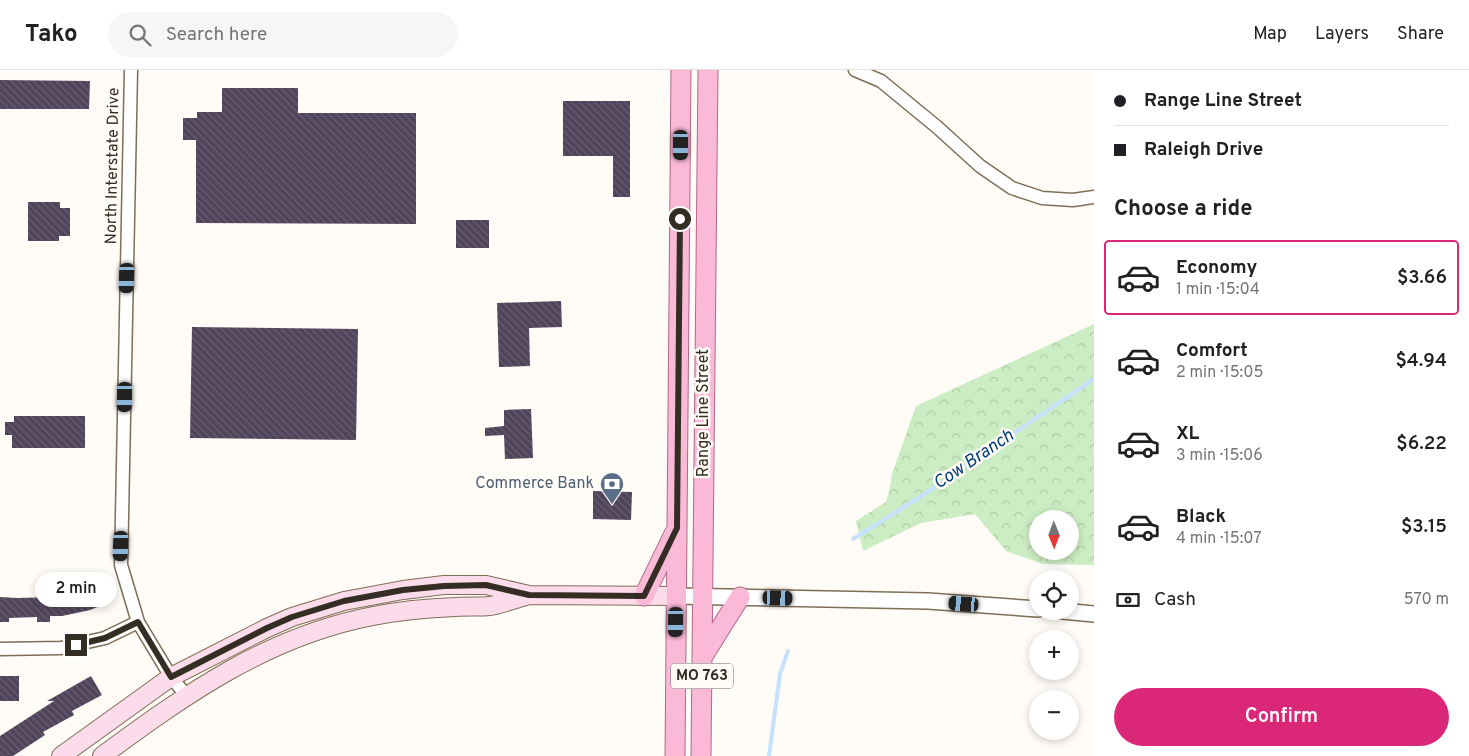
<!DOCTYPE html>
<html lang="en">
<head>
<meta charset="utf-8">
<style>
  :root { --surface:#fff; --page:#f6f6f6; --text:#202124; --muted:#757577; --line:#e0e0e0; --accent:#db2777 }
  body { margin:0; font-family:Overpass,sans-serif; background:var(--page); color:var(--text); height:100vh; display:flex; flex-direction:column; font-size:19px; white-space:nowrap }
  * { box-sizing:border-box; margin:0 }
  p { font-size:16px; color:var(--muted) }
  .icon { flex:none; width:28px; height:28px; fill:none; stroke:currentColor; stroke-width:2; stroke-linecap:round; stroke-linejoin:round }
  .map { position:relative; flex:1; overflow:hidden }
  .side { display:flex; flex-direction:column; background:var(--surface); width:375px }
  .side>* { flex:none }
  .banner { display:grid; align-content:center; height:110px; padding:0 20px; background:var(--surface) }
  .needle { width:32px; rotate:179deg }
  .tools { position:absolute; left:1029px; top:440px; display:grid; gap:10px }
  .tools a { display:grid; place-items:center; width:50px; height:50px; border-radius:50%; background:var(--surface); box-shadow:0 2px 8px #0003; font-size:25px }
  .end { position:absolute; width:22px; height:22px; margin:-11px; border:6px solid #342d23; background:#fff; box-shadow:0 0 0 2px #fff }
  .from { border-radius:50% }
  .bubble { position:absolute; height:35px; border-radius:18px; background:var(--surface); box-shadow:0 2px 8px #0003; font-size:16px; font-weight:600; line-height:35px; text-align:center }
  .car { position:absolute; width:15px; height:30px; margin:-15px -8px; border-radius:6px; box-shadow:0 0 4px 1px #0007; background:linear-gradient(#222 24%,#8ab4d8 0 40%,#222 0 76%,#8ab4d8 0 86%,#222 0) }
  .banner b { display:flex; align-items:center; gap:18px; height:48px; font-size:19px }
  .banner b+b { border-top:1px solid var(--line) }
  .banner i { width:12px; height:12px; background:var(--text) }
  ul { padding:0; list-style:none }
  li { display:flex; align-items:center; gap:15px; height:75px; margin:0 10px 8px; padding:0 10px; border:2px solid transparent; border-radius:5px }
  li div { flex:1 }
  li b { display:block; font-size:19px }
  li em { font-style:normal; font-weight:600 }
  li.current { border-color:var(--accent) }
  li>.icon { width:45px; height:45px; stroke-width:1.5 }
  h2 { padding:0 20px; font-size:22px; line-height:60px }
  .pay { display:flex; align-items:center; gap:12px; height:55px; padding:0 20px; font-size:19px }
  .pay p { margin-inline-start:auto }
  .cta { display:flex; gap:10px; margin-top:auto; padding:10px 20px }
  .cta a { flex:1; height:58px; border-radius:30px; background:var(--accent); color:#fff; font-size:20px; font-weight:600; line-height:58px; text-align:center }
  header { display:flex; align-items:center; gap:30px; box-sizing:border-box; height:70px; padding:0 25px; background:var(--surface); border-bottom:1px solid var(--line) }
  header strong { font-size:24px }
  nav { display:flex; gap:28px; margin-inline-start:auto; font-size:18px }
  .search { width:350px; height:45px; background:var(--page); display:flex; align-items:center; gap:12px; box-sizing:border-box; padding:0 18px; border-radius:28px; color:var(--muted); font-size:19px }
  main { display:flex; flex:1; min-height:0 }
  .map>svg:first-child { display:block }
</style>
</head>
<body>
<header>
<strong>Tako</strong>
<div class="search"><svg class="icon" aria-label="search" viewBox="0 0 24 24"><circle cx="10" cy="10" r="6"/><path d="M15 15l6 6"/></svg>Search here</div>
<nav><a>Map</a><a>Layers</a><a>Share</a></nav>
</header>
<main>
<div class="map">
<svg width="1094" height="686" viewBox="0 0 1094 686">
  <defs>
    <pattern id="forest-crowns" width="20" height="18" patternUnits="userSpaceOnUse" patternTransform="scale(1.25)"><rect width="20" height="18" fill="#ccecc3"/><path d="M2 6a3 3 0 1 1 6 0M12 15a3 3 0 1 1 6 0" fill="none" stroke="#b0cba7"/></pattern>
    <pattern id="building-back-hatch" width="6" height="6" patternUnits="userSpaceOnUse" patternTransform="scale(1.25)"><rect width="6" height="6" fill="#50445b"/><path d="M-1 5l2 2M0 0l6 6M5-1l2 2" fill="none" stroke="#675d6f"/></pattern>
  </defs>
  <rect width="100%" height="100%" fill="#fffbf6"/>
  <!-- forest -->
  <path fill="url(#forest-crowns)" fill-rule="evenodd" d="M 1094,254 L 1094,495 L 1043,494 L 1006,481 L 975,444 L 921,453 L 863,481 L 856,451 L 886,432 L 890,417 L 892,404 L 916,336 ZM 1038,449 L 1070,449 L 1070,481 L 1038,481 Z"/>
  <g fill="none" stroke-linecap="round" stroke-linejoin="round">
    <!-- stream -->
    <path stroke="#c6e0ff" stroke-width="4" d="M 853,469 L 920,427 L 1094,309
      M 769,686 L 780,604 L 788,581"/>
  </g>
  <!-- building -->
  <path fill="url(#building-back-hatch)" d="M 0,10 L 90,11 L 89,39 L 0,39 Z
    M 222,18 L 298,18 L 298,43 L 416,43 L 416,154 L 196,153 L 196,70 L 183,70 L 183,48 L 197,48 L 197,42 L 222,42 Z
    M 563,31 L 630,31 L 630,127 L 613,127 L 613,86 L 563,86 Z
    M 28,132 L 60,132 L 60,138 L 70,138 L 70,166 L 59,166 L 59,171 L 28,171 Z
    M 456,150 L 489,150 L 489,178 L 456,178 Z
    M 561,231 L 562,257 L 529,258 L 530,296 L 499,297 L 497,233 Z
    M 192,257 L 358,259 L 356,370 L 190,368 Z
    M 531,339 L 533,388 L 505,389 L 504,365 L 485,366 L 485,358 L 504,356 L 504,340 Z
    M 14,346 L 85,346 L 85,378 L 12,378 L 12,365 L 5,365 L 5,352 L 14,352 Z
    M 593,421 L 632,422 L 631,450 L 593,449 Z
    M 97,521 L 100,536 L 90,540 L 62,546 L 50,546 L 50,552 L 37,552 L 37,547 L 9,548 L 9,552 L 0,552 L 0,527 L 17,528 L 57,527 L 57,530 Z
    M 0,606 L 19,606 L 19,631 L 0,631 Z
    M 91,606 L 102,625 L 72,641 L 74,645 L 43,662 L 45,665 L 13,686 L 0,686 L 0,666 L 54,631 L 47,631 Z"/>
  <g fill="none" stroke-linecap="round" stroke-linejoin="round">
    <!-- minor casing -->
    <g stroke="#7f6e57" stroke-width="15">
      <path id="minor" d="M 131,0 L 121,495 L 138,552 L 171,607 L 186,625
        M 855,0 L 881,11 L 937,57 L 980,96 L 1012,118 L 1042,128 L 1073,130 L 1094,127
        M 0,579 L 61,578 L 105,568 L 138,552"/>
    </g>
    <!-- tertiary casing -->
    <g stroke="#7f6e57" stroke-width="18">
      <path id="tertiary" d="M 677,526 L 928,531 L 1038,539
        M 1062,541 L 1094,544"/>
    </g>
    <!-- secondary casing -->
    <g stroke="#7f6e57" stroke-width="20">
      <path id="secondary" d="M 61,686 L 171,607 L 267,558 L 292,547 L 344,531 L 403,520 L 444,515 L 486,515 L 529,525 L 677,526
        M 102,686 C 186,624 268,566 373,546 C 399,541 428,538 455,537 C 467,536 479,537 490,536 C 502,534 514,529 526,526"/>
    </g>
    <!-- primary casing -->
    <g stroke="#b26986" stroke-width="21">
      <path id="primary" d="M 644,526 L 674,464
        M 703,586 L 740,527
        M 675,686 L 681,0
        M 701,686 L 708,0"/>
    </g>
    <!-- minor -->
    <use href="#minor" stroke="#fff" stroke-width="12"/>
    <!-- tertiary -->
    <use href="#tertiary" stroke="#fff" stroke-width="15"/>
    <!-- secondary -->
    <use href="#secondary" stroke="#fcdceb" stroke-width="18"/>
    <!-- primary -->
    <use href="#primary" stroke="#fab9d7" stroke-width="19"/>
  </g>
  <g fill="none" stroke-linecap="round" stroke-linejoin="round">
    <!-- route -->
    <path stroke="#342d23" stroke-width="6" d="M 76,575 L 105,568 L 138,552 L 171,607 L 267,558 L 292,547 L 344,531 L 403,520 L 444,516 L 486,515 L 529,525 L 644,526 L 677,458 L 680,149"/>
  </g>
  <!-- icons -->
  <defs>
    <g id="bank-pin" transform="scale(1.25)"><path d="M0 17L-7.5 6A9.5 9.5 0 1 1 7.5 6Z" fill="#5c6f8a" stroke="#fffbf6"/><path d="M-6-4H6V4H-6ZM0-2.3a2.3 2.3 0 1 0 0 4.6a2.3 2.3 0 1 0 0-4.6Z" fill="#fff"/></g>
  </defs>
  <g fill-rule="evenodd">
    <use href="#bank-pin" x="612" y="414"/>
  </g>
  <g text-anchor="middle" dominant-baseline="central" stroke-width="5" stroke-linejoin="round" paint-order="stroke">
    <!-- shield labels -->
    <rect fill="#fffbf6" stroke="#716b62" stroke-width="1" x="671" y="593.5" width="62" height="25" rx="4"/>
    <g font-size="15" font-weight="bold" fill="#342d23">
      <text x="702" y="606">MO 763</text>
    </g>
    <!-- street labels -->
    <g font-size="16" fill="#342d23" stroke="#fffbf6">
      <text transform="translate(113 96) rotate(-89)">North Interstate Drive</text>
      <text transform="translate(704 343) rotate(-90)">Range Line Street</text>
    </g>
    <!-- service labels -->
    <g font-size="16" fill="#4e5e75" stroke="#fffbf6" text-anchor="end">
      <text x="594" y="414">Commerce Bank</text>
    </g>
    <!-- water labels -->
    <g font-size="18" font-style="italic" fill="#003f79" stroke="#fffbf6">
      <text transform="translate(974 390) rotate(-34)">Cow Branch</text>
    </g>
  </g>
</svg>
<div class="tools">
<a><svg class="needle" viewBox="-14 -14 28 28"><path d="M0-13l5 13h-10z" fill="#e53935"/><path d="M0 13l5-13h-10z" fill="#757577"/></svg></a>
<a><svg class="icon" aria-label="locate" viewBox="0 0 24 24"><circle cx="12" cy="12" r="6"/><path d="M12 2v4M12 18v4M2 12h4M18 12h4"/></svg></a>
<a>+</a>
<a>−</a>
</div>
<i class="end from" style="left:680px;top:149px"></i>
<i class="end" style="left:76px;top:575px"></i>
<div class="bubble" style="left:35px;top:502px;width:82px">2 min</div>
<i class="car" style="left:681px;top:75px;rotate:180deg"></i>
<i class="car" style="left:127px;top:208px;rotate:182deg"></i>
<i class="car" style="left:125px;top:327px;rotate:181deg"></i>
<i class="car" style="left:121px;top:476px;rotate:182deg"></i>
<i class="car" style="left:778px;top:528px;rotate:92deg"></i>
<i class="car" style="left:964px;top:534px;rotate:274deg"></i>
<i class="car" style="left:676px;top:552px;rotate:181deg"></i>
</div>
<section class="side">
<div class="banner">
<b><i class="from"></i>Range Line Street</b>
<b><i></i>Raleigh Drive</b>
</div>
<h2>Choose a ride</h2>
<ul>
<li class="current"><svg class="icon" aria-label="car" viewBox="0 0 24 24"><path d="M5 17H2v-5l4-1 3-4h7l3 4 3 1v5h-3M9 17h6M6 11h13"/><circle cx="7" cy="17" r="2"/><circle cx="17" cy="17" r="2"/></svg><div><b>Economy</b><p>1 min · 15:04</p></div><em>$3.66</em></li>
<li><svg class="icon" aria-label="car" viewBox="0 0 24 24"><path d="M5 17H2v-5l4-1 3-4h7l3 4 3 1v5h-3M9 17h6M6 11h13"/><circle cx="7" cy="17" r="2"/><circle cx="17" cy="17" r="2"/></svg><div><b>Comfort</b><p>2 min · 15:05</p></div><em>$4.94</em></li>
<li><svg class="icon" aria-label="car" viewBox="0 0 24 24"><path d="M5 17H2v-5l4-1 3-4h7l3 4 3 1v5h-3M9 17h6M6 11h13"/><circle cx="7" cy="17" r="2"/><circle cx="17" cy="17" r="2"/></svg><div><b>XL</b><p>3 min · 15:06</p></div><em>$6.22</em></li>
<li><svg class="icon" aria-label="car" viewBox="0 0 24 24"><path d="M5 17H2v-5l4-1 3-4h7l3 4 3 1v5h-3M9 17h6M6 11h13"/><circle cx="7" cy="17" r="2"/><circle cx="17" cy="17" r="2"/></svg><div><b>Black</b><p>4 min · 15:07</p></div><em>$3.15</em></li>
</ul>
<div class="pay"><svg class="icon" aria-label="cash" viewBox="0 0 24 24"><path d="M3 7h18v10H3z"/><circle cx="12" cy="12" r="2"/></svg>Cash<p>570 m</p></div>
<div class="cta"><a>Confirm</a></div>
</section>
</main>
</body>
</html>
